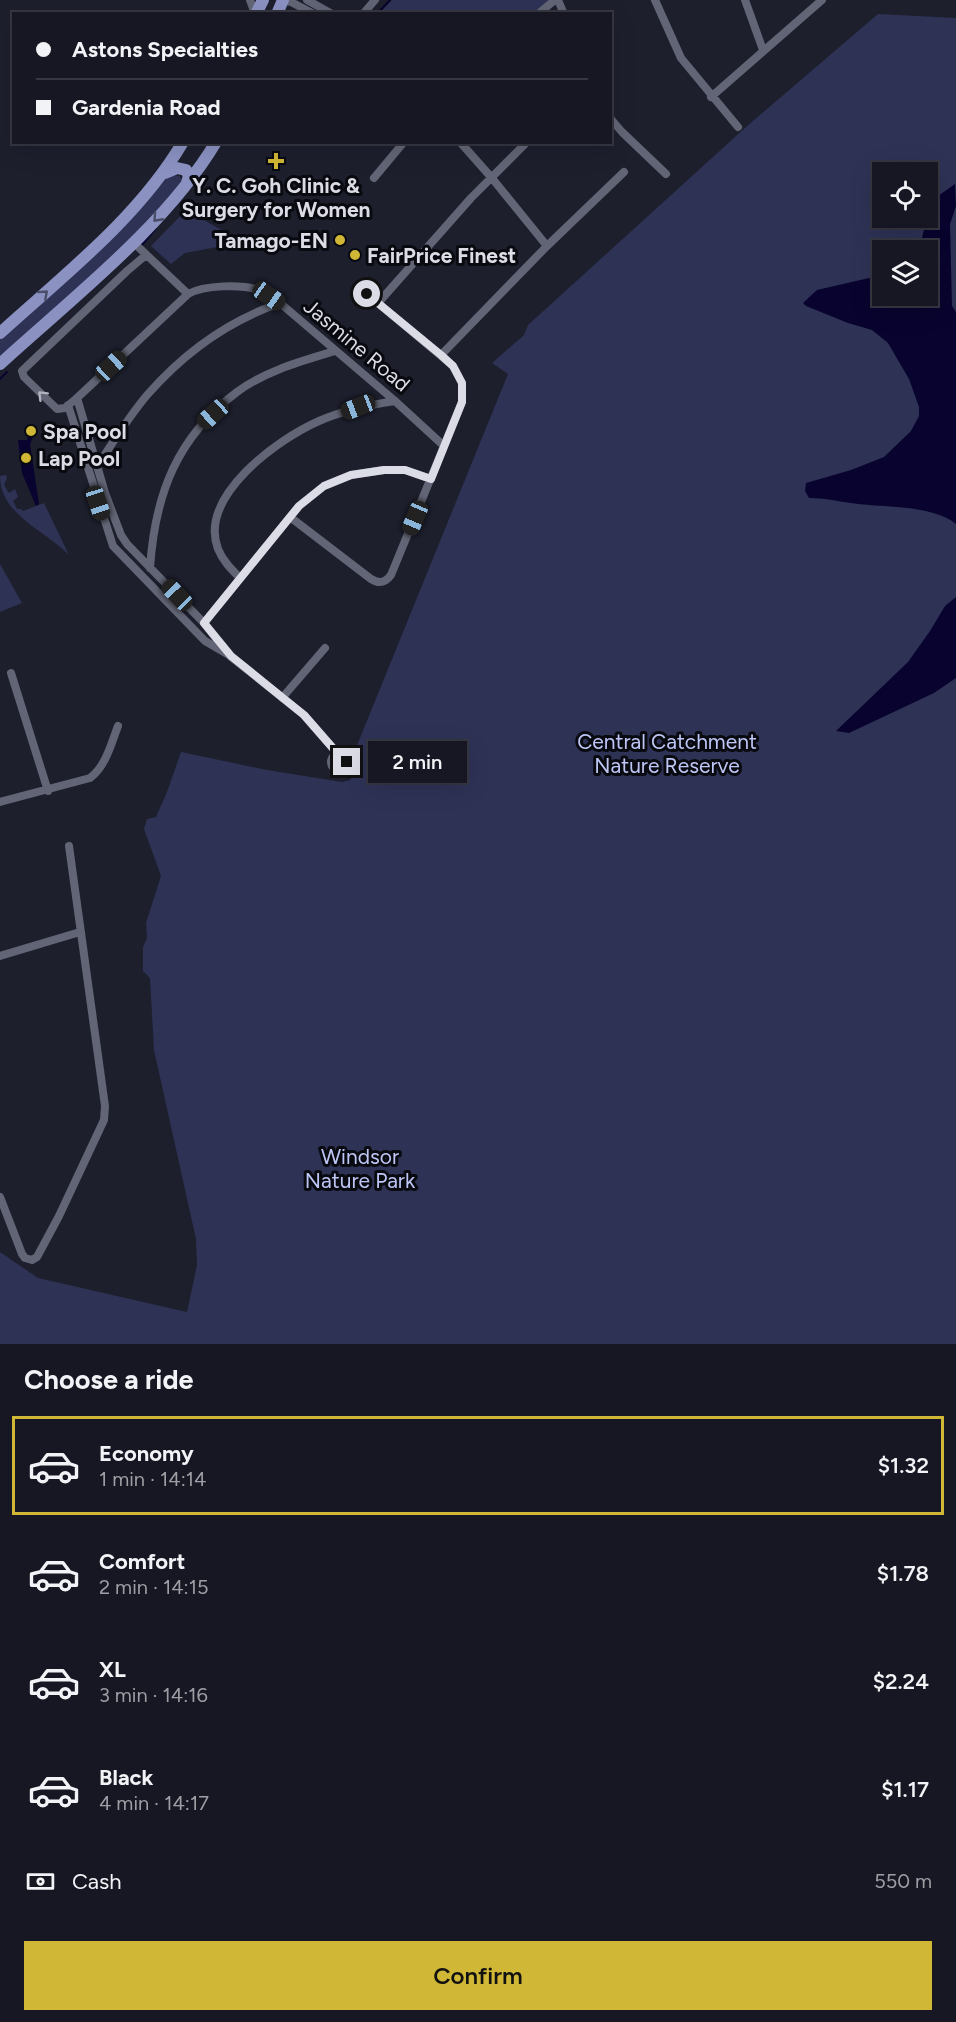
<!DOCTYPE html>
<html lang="en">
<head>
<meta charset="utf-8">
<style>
  :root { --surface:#161722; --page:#1f202a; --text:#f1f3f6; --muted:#9e9fa5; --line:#353640; --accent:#d1b736 }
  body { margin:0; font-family:Figtree,sans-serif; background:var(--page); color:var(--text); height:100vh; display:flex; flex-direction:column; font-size:22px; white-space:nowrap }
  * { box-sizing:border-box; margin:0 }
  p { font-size:20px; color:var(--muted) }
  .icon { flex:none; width:33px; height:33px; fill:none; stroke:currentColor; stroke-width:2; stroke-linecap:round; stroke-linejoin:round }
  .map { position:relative; height:1344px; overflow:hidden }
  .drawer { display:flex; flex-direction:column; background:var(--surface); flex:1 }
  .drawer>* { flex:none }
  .banner { position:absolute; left:12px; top:12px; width:600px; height:132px; border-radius:0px; box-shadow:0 6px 24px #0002,0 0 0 2px var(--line); display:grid; align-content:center; height:132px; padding:0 24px; background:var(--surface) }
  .fabs { position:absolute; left:872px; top:162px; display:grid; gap:12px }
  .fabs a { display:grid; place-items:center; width:66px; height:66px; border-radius:0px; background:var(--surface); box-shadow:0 6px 24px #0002,0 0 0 2px var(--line); font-size:30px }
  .end { position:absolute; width:27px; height:27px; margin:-14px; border:8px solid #dbdce6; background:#111; box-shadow:0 0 0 3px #111 }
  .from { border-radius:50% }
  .bubble { position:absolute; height:42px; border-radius:0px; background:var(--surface); box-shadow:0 6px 24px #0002,0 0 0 2px var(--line); font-size:20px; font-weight:600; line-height:42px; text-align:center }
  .car { position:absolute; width:18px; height:36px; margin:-18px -9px; border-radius:8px; box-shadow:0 0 4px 2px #0007; background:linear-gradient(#222 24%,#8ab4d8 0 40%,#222 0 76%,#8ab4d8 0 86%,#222 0) }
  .banner b { display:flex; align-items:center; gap:21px; height:57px; font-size:22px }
  .banner b+b { border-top:2px solid var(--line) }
  .banner i { width:15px; height:15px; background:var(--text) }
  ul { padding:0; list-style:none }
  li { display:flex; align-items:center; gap:18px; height:99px; margin:0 12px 9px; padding:0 12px; border:3px solid transparent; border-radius:0px }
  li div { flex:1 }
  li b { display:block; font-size:22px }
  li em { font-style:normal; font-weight:600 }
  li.selected { border-color:var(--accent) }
  li>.icon { width:54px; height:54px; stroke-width:1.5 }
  h2 { padding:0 24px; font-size:27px; line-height:72px }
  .pay { display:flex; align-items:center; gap:15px; height:66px; padding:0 24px; font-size:22px }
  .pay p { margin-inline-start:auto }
  .cta { display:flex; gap:12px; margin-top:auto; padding:12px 24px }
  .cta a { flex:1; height:69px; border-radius:0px; background:var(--accent); color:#111; font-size:24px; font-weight:600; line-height:69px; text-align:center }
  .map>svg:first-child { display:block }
</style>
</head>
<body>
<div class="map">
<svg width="956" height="1344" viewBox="0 0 956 1344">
  <rect width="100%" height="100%" fill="#1d1f2d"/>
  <!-- green -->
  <path fill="#2e3255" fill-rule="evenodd" d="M 392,0 L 554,0 L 538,13 L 385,14 L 382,10 Z
    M 878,14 L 956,18 L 956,1344 L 0,1344 L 0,1252 L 38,1278 L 187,1312 L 197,1265 L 196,1239 L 154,1050 L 150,978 L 143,971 L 143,947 L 147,938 L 146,923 L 161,876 L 144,829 L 147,819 L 156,817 L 167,792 L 181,752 L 267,770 L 342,782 L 350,780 L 353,775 L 349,765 L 508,374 L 492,363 L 524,335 L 528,325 L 746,127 ZM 882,172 L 927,172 L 927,218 L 882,218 ZM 882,250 L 927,250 L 927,296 L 882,296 Z
    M 167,174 L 179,176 L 184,181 L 180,193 L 0,364 L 0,333 Z
    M 186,210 L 234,237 L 217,247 L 185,253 L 171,264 L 151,246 Z
    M 6,475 L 7,478 L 4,485 L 9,493 L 15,489 L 18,497 L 13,501 L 17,509 L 21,509 L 23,511 L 44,503 L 69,555 C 46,531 0,515 0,476 Z
    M 0,564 L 22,603 L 0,612 Z"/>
  <!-- water -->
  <path fill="#08042f" d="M 955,184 L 956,206 L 950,224 L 952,306 L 956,312 L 956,524 C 932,504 881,508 851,503 C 836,501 824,498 809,498 L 805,491 L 806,483 L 851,470 L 884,457 L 911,431 L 919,416 L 919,407 L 909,379 L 888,343 L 872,330 L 848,323 L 806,306 L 803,303 L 817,290 L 882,275 L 882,296 L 927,296 L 927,250 L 913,250 L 922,238 L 931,201 Z
    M 29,428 L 37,428 L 30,444 L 39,504 L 36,506 L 22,473 L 18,440 L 27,440 L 28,436 L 25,435 Z
    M 956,597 L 956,678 L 934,693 L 849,733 L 836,731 L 908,662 L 930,631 L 945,606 Z"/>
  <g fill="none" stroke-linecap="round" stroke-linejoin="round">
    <!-- stream -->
    <path stroke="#08042f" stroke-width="2" d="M 377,14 L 390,0
      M 142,245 L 156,228
      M 0,379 L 7,372"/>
    <!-- minor -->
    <path stroke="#626575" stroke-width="8" d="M 250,0 L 255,14
      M 283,0 L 291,2 L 314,14
      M 307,0 L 332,14
      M 558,0 L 564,14
      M 655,0 L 681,58 L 738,127
      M 745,0 L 763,50
      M 363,14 L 375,0
      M 538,14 L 555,0
      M 711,97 L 822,0
      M 610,118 L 622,132 L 666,174
      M 460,142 L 491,177 L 547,246
      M 374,178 L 404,142
      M 134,243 L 188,294
      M 146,255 L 127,271 L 22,371 L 24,377 L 57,409 L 65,408 L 77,398 L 188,294 C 204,285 242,284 259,290 C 267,293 273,298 280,303 L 395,401 L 444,446
      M 379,302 L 471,198 L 527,142
      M 441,355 L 547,246 L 624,172
      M 77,398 L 105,493 L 121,535 L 127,544 L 204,623 L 230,656 L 304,715 L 338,754
      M 68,405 L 113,546 L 205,641 L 229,655
      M 98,465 C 114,441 129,416 148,394 C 184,353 228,321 280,303
      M 290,517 L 371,579 C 379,584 385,583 391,575 L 462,402 L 462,383 L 453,366 L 367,294
      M 150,568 C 155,494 177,437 237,392 C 265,371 302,361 335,351
      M 240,578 C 231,569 223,561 218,549 C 198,496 278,439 319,421 C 344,410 369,405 395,401
      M 204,623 L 299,506 L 324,486 L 351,475 L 384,470 L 405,470 L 431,479
      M 11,673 L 48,791
      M 282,698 L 325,648
      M331 762a8 8 0 1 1 16 0a8 8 0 1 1-16 0Z
      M 0,802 L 90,778 C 106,766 111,744 118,726
      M 0,956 L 80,932
      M 0,1197 L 22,1254 L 25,1258 L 32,1260 L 37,1257 L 59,1216 L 104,1120 L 105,1106 L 69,846"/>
    <!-- primary -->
    <path stroke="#8b92c2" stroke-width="12" d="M 256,14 L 263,0
      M 277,14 L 283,0
      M 165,173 L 177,168 L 186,170 L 189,176 L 187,183
      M 0,333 C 65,274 138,218 183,142
      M 0,364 C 72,298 166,226 216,142"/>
  </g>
  <!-- one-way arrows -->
  <defs><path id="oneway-chevron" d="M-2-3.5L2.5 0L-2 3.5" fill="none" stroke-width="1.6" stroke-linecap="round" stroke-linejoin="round" transform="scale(1.5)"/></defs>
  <g stroke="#4a4e69">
    <use href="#oneway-chevron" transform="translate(157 218) rotate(132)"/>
    <use href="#oneway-chevron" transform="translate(44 294) rotate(-42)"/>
  </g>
  <use stroke="#b1b2be" href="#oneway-chevron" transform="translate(42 395) rotate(-135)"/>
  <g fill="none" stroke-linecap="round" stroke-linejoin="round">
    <!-- route -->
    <path stroke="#dbdce6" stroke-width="8" d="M 347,762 L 344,756 L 338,754 L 304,715 L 231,656 L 204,623 L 299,506 L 324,486 L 351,475 L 384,470 L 405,470 L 431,479 L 462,402 L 462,383 L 453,366 L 441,355 L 367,294"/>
  </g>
  <!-- markers -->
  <g fill="#d1b736" stroke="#090a10" stroke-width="2">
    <path d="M273 152h6v6h6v6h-6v6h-6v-6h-6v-6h6z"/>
    <circle cx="340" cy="240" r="6"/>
    <circle cx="355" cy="255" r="6"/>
    <circle cx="31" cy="431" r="6"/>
    <circle cx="26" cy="458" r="6"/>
  </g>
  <g text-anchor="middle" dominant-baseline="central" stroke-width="6" stroke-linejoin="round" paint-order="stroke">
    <!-- poi labels -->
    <g font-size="21" font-weight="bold" fill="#dbdce6" stroke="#090a10" text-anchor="start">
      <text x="276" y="185" text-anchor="middle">Y. C. Goh Clinic &amp;<tspan x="276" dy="24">Surgery for Women</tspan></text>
      <text x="328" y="240" text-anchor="end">Tamago-EN</text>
      <text x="367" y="255">FairPrice Finest</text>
      <text x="43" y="431">Spa Pool</text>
      <text x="38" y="458">Lap Pool</text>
    </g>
    <!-- street labels -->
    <g font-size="21" fill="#dbdce6" stroke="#090a10">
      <text transform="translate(357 345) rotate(40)">Jasmine Road</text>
    </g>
    <!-- park labels -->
    <g font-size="21" fill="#bec6f6" stroke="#090a10">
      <text x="667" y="741">Central Catchment<tspan x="667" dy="24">Nature Reserve</tspan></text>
      <text x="360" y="1156">Windsor<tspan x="360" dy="24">Nature Park</tspan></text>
    </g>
  </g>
</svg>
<div class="fabs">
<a><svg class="icon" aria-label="locate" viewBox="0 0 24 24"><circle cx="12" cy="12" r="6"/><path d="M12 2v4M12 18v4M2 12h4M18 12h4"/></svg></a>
<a><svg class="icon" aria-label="layers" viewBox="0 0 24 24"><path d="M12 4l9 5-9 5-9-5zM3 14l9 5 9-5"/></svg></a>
</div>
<i class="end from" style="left:367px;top:294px"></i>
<i class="end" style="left:347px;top:762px"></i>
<div class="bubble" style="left:368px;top:741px;width:99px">2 min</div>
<i class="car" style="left:269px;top:296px;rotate:125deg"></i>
<i class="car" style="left:111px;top:366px;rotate:47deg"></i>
<i class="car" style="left:358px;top:407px;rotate:249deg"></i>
<i class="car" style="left:213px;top:414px;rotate:228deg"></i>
<i class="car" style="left:98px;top:503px;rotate:162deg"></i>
<i class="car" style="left:415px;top:518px;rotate:203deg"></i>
<i class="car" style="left:177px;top:595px;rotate:316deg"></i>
<div class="banner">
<b><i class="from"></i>Astons Specialties</b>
<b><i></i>Gardenia Road</b>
</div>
</div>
<section class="drawer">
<h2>Choose a ride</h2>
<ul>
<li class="selected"><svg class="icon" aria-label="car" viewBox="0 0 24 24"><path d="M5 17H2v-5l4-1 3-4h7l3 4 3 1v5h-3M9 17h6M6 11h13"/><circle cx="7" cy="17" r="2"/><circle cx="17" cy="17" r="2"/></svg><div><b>Economy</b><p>1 min · 14:14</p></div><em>$1.32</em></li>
<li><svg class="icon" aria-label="car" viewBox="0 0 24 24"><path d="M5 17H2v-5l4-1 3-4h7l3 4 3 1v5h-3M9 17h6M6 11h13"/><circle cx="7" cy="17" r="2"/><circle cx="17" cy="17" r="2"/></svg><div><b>Comfort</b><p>2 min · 14:15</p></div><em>$1.78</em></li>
<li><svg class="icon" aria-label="car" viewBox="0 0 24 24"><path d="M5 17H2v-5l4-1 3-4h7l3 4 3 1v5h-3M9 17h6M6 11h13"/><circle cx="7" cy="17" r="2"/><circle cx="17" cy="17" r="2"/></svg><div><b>XL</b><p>3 min · 14:16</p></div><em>$2.24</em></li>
<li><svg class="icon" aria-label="car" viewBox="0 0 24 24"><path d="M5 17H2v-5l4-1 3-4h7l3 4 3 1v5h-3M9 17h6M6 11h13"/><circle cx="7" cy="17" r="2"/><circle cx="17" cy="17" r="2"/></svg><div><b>Black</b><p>4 min · 14:17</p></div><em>$1.17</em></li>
</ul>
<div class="pay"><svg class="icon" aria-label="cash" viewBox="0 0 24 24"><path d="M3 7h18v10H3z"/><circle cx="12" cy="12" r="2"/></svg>Cash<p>550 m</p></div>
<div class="cta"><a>Confirm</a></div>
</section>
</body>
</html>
